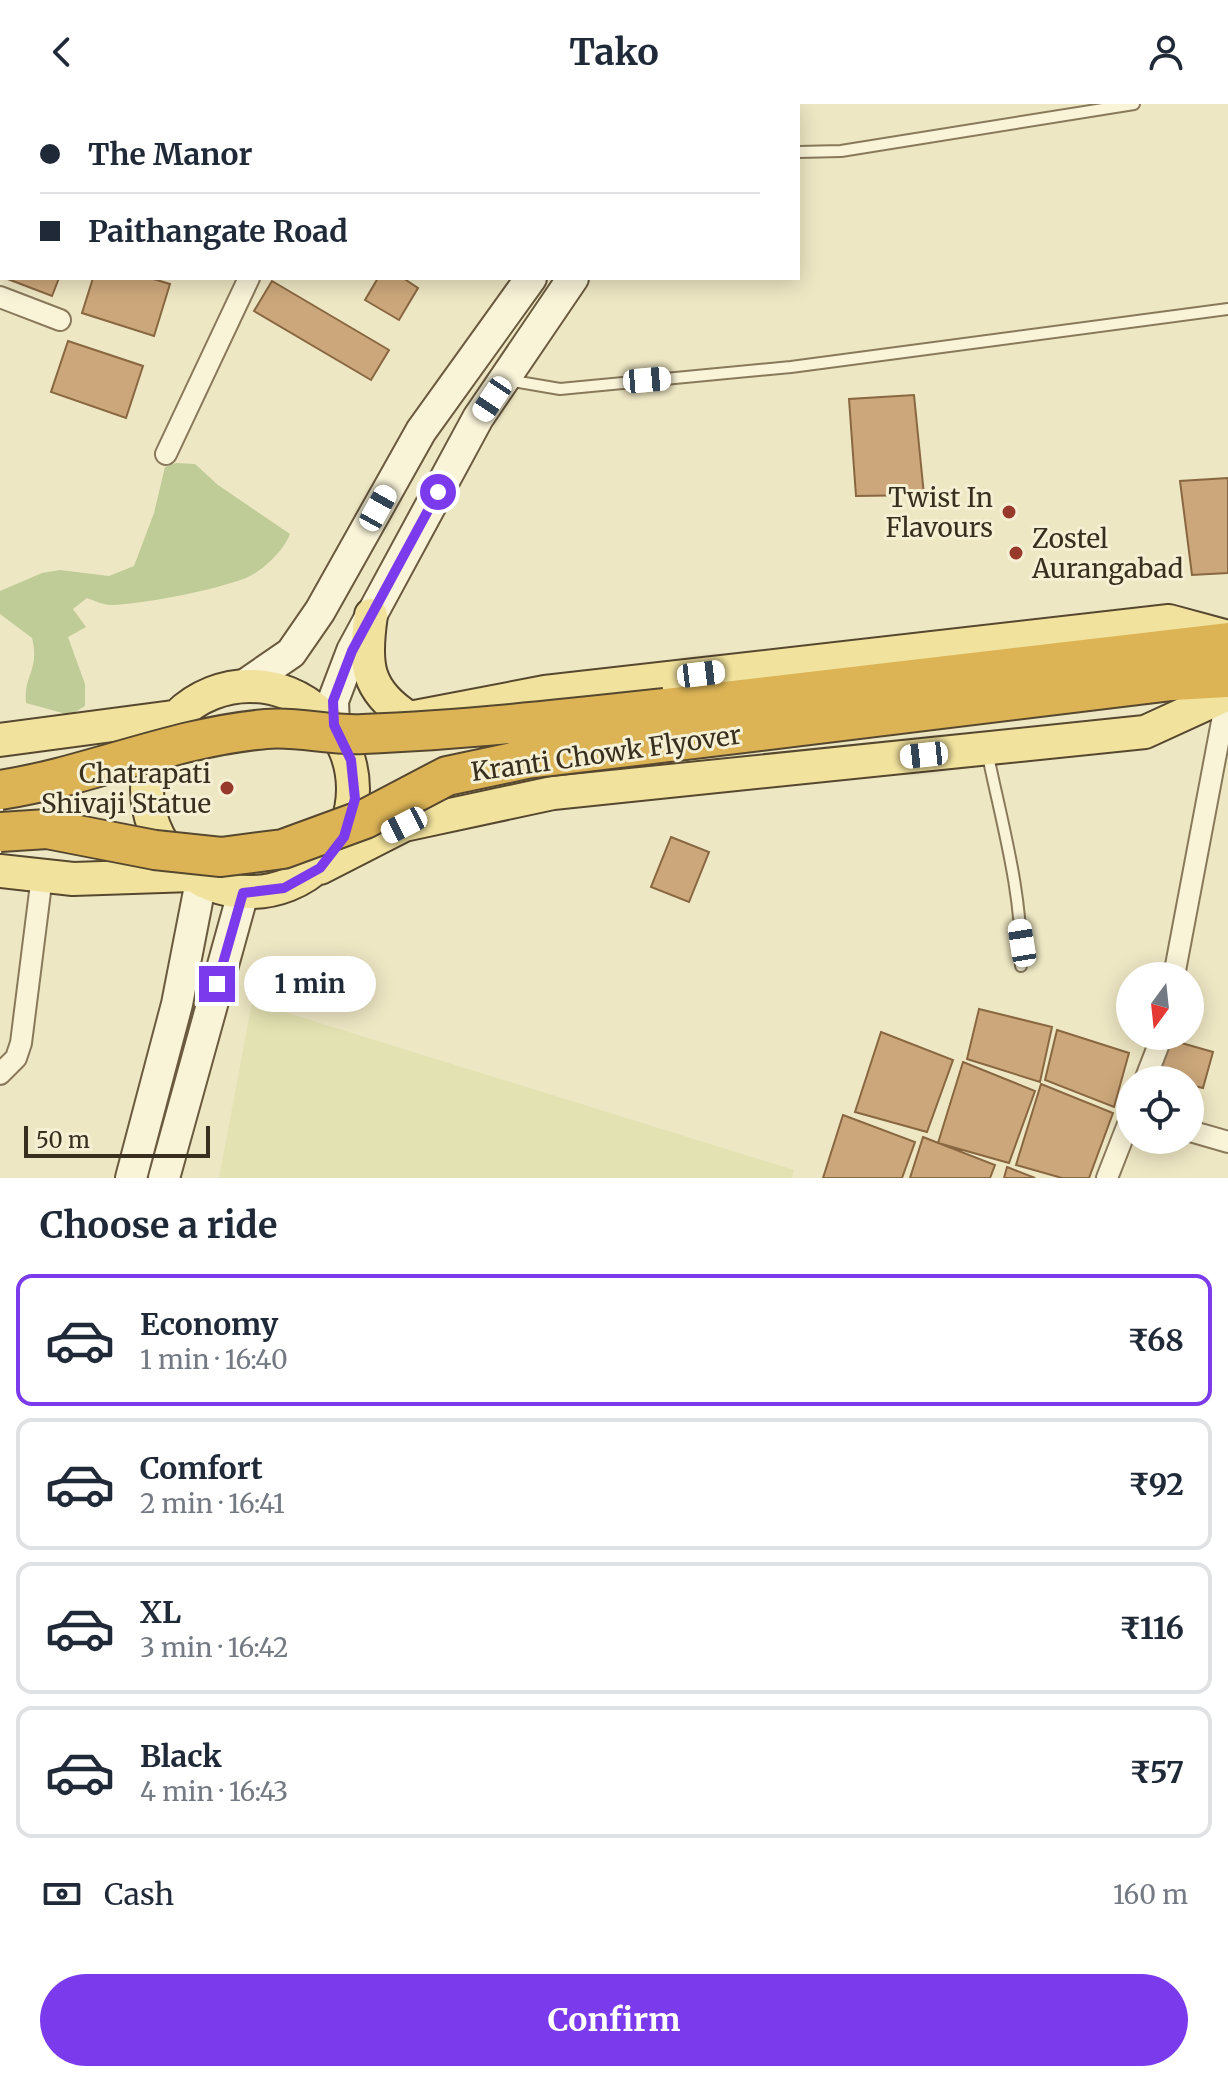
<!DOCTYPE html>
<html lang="en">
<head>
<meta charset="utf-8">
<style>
  :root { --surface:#fff; --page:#f6f6f7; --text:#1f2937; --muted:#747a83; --line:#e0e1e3; --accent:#7c3aed }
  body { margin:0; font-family:Merriweather,serif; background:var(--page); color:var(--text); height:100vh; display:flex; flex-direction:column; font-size:30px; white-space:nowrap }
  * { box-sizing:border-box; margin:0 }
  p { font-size:26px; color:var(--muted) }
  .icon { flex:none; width:44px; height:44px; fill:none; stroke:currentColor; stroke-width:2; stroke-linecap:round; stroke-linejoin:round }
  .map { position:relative; height:1074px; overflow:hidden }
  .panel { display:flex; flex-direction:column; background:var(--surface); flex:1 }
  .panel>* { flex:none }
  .guide { position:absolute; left:0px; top:0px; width:800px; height:176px; box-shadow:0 4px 20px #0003; display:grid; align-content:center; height:176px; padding:0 40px; background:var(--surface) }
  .needle { width:52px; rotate:195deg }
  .fabs { position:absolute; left:1116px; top:858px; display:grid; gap:16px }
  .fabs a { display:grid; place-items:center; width:88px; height:88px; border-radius:50%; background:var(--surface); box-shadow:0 4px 20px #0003; font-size:40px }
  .scale { position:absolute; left:24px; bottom:20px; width:186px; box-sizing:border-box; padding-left:8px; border:4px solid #392f1f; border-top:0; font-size:22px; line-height:28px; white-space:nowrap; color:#392f1f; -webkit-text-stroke:6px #f5f0d4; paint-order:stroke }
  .end { position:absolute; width:36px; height:36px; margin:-18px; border:10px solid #7c3aed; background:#fff; box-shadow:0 0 0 4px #fff }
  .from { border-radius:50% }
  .bubble { position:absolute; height:56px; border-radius:28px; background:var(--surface); box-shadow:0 4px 20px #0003; font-size:26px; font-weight:700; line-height:56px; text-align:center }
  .car { position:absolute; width:24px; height:48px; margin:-24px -12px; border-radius:10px; box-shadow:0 0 6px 2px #0007; background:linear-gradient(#fff 24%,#345 0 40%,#fff 0 76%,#345 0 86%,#fff 0) }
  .guide b { display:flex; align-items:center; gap:28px; height:76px; font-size:30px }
  .guide b+b { border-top:2px solid var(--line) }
  .guide i { width:20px; height:20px; background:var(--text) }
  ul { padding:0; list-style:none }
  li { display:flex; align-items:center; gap:24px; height:132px; margin:0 16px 12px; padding:0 24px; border:4px solid var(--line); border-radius:16px }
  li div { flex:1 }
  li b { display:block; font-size:30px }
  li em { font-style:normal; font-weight:700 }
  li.on { border-color:var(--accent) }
  li>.icon { width:72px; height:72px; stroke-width:1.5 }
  h2 { padding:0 40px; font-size:36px; line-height:96px }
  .pay { display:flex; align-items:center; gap:20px; height:88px; padding:0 40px; font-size:30px }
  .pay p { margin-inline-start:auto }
  .cta { display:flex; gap:16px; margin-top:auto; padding:16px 40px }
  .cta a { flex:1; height:92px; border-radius:48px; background:var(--accent); color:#fff; font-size:32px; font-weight:700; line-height:92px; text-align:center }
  header { display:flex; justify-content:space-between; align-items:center; height:104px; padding:0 40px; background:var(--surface); font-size:36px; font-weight:700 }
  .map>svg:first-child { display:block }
</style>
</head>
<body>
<header><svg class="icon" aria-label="back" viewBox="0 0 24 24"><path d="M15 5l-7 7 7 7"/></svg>Tako<svg class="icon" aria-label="person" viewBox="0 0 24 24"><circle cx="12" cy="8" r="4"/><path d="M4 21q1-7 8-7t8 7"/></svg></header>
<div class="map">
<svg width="1228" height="1074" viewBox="0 0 1228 1074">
  <rect width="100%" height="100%" fill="#eee7c4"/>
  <!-- farmland -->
  <path fill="#e3e2b2" d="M 252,898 L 794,1066 L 792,1074 L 219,1074 Z"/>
  <!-- green -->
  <path fill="#bfcc98" d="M 176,359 L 195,360 L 218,381 L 290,430 C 284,446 263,467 246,474 C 215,486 144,500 111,501 C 103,501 95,497 87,494 L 73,505 L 86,523 L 68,533 L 85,580 L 85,602 L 70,611 L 26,599 C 23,571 40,567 32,534 L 0,510 L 0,487 L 42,469 L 60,466 L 109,472 L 134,462 L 154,409 L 165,363 Z"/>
  <!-- building -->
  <path fill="#cca77b" stroke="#886741" stroke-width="2" d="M 26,0 L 119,0 L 26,2 Z
    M 5,174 L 59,174 L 52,192 Z
    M 93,174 L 150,174 L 170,180 L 154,232 L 82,209 Z
    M 378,174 L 403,174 L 418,184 L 399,216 L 365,196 Z
    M 272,177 L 389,246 L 371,276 L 254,207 Z
    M 68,237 L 143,262 L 126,314 L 51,288 Z
    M 914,291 L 924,391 L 856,392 L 849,295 Z
    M 1228,374 L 1228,469 L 1192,471 L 1180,377 Z
    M 671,733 L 709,748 L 689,798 L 651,783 Z
    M 979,905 L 1052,923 L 1040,978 L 967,955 Z
    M 1057,926 L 1129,949 L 1114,1003 L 1045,976 Z
    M 881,928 L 953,956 L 927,1028 L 855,1008 Z
    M 1164,934 L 1213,948 L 1203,984 L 1190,981 L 1190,976 L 1154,972 Z
    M 963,958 L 1035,987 L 1009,1059 L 938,1039 Z
    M 1041,980 L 1113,1009 L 1089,1074 L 1062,1074 L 1016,1061 Z
    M 843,1011 L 915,1038 L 902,1074 L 823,1074 Z
    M 923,1033 L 995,1061 L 990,1074 L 910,1074 Z
    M 1007,1063 L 1035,1074 L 1004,1074 Z"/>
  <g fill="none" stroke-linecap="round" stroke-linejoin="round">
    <!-- lane casing -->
    <g stroke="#89795b" stroke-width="14">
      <path id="lane" d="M 798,48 L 841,47 L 1134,0
        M 507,276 L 560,285 L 791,263 L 1228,205
        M 987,647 C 1001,716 1023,790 1021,862"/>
    </g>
    <!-- street casing -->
    <g stroke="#89795b" stroke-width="24">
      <path id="street" d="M 470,0 L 476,2
        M 353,2 L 354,0
        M 0,91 L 2,92
        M 0,116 L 2,112
        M 0,193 L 60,216
        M 166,350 L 249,174
        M 1174,872 L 1227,591
        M 0,970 L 16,954 L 21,939 L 42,772
        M 1145,976 L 1162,932
        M 1190,1027 L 1228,1038
        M 1107,1074 L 1130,1015"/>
    </g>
    <!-- secondary casing -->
    <g stroke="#6a5a3e" stroke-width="34">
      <path id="secondary" d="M 669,2 L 671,0
        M 722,2 L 724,0
        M 246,580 L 291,549 L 320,507 L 421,327 L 531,174
        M 334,621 L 333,597 L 352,547 L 478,314 L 573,174
        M 131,1074 L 177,900 L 201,777
        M 164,1074 L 243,789"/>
    </g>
    <!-- primary casing -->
    <g stroke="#56472f" stroke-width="36">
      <path id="primary" d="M 371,511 C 364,559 365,586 409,614
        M147 685a103 103 0 1 1 206 0a103 103 0 1 1-206 0Z
        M 415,613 L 545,588 L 1169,517 L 1228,533
        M 0,636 L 173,613
        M 320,764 L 404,721 L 553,689 L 1145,628 L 1228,590
        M 0,767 L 73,775 L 192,771"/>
    </g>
    <!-- highway casing -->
    <g stroke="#56472f" stroke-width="42">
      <path id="highway" d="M 665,604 L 1228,538
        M 670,638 L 1172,577 L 1228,574"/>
    </g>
    <!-- lane -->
    <use href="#lane" stroke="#f9f3d8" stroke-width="10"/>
    <!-- street -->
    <use href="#street" stroke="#f9f3d8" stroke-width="20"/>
    <!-- secondary -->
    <use href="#secondary" stroke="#f9f3d8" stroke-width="30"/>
    <!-- primary -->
    <use href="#primary" stroke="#f1e29d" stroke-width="32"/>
    <!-- highway -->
    <use href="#highway" stroke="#dcb456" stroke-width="38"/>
    <!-- highway-bridge casing -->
    <g stroke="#56472f" stroke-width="42" stroke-linecap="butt">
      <path id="highway-bridge" d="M 0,686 C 90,672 174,633 266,625 C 298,622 331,632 363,630 C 464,626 564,615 665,604
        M 0,728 L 47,725 L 155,746 L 221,753 L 283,745 L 365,715 L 447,672 L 527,655 L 670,638"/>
    </g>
    <!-- highway-bridge -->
    <use href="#highway-bridge" stroke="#dcb456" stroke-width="38"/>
  </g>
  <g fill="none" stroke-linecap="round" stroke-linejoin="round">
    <!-- route -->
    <path stroke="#7c3aed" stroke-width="10" d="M 217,880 L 243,789 L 284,784 L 320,764 L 344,733 L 355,695 L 351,656 L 334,621 L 333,597 L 352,547 L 438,388"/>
  </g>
  <!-- markers -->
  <g fill="#97392b" stroke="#f5f0d4" stroke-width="3">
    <circle cx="1009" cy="408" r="8"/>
    <circle cx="1016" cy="449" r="8"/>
    <circle cx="227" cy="684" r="8"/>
  </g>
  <g text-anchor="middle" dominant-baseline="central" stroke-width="6" stroke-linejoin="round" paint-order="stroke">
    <!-- poi labels -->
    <g font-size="26" fill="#392f1f" stroke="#f5f0d4" text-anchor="end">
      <text x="993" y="393">Twist In<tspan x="993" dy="30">Flavours</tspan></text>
      <text x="1032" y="434" text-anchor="start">Zostel<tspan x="1032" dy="30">Aurangabad</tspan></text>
      <text x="211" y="669">Chatrapati<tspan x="211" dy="30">Shivaji Statue</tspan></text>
    </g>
    <!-- street labels -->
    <g font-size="26" fill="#392f1f" stroke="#f5f0d4">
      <text transform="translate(606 649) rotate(-8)">Kranti Chowk Flyover</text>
    </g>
  </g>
</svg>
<div class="fabs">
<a><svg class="needle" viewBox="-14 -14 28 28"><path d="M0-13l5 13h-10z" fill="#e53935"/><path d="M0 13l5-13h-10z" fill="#747a83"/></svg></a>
<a><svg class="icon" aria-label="locate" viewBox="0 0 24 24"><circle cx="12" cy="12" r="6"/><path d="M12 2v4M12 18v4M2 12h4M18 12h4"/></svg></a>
</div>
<div class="scale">50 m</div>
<i class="end from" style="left:438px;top:388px"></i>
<i class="end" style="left:217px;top:880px"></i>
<div class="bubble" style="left:244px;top:852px;width:132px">1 min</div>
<i class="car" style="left:647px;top:276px;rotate:85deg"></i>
<i class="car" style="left:492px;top:295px;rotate:214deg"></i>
<i class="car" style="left:378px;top:404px;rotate:29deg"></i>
<i class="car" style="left:701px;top:570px;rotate:83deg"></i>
<i class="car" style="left:924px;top:651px;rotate:264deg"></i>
<i class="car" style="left:404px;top:721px;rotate:243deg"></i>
<i class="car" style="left:1022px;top:839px;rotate:351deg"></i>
<div class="guide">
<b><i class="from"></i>The Manor</b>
<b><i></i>Paithangate Road</b>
</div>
</div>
<section class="panel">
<h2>Choose a ride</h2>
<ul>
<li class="on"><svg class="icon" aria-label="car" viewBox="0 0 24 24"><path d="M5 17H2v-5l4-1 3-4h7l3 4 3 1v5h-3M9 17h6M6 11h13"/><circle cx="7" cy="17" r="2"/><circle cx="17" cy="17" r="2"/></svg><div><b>Economy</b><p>1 min · 16:40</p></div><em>₹68</em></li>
<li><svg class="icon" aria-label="car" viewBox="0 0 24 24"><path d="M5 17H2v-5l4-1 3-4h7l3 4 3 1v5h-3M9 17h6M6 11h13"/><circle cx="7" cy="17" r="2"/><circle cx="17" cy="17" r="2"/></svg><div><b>Comfort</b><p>2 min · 16:41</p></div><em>₹92</em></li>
<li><svg class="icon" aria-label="car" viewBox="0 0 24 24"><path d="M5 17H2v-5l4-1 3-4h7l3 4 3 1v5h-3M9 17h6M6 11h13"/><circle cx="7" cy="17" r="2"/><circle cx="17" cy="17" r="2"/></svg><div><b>XL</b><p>3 min · 16:42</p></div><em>₹116</em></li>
<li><svg class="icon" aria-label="car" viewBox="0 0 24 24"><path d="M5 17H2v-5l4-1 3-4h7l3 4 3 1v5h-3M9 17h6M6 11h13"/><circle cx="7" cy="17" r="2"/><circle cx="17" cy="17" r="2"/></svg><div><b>Black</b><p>4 min · 16:43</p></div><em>₹57</em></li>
</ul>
<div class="pay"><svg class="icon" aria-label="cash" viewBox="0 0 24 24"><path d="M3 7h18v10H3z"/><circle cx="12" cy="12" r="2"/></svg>Cash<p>160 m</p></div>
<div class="cta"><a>Confirm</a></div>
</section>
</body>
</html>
